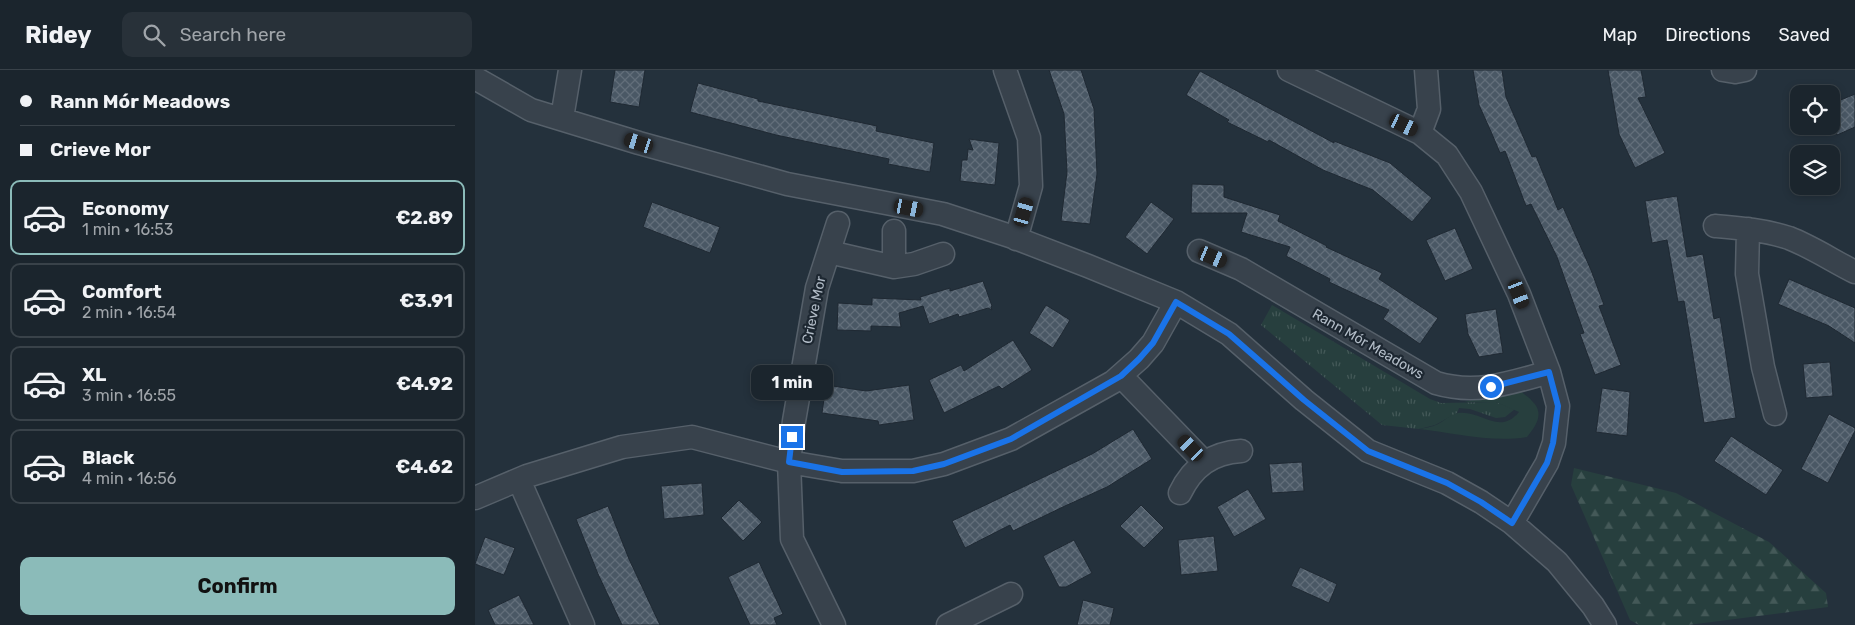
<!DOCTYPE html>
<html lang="en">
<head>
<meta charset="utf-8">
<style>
  :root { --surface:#1b252d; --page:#283139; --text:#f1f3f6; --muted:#a0a5aa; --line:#394249; --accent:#8bbbb9 }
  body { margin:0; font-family:Rubik,sans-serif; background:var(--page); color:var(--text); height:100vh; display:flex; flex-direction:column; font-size:19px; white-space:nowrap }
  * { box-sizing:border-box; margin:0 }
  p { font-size:16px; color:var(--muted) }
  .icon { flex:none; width:28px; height:28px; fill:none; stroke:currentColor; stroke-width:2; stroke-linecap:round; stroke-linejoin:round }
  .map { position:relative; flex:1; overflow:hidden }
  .sheet { display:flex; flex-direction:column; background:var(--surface); width:475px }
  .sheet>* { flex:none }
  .hud { display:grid; align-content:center; height:110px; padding:0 20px; background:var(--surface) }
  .controls { position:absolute; left:1315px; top:15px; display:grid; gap:10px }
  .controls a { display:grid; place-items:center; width:50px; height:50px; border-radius:10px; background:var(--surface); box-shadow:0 2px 8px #0003,0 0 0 1px var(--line); font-size:25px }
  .end { position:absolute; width:22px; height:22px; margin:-11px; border:6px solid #1a73e8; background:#fff; box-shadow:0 0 0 2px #fff }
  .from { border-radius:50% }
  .bubble { position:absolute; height:35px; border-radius:10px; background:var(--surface); box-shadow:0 2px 8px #0003,0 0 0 1px var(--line); font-size:16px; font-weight:700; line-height:35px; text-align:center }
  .car { position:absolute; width:15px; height:30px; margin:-15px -8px; border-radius:6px; box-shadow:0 0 4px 1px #0007; background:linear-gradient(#222 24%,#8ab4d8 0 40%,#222 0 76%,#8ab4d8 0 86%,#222 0) }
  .hud b { display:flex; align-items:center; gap:18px; height:48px; font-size:19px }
  .hud b+b { border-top:1px solid var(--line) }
  .hud i { width:12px; height:12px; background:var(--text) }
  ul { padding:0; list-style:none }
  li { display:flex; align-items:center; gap:15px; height:75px; margin:0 10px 8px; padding:0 10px; border:2px solid var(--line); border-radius:10px }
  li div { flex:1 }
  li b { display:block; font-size:19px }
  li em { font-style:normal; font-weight:700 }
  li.current { border-color:var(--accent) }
  li>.icon { width:45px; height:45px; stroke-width:1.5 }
  .primary-button { display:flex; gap:10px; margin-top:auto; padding:10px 20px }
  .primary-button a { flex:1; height:58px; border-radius:10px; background:var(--accent); color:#111; font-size:20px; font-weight:700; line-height:58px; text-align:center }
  header { display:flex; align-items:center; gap:30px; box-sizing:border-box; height:70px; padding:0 25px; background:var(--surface); border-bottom:1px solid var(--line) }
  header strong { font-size:24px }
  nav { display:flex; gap:28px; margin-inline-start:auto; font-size:18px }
  .search { width:350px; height:45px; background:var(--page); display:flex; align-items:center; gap:12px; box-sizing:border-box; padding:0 18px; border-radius:10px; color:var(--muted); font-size:19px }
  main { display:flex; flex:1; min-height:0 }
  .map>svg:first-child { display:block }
</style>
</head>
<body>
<header>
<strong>Ridey</strong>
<div class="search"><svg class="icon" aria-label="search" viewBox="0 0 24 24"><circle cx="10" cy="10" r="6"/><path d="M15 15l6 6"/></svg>Search here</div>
<nav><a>Map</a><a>Directions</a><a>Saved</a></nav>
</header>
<main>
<section class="sheet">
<div class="hud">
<b><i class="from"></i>Rann Mór Meadows</b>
<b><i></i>Crieve Mor</b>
</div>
<ul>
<li class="current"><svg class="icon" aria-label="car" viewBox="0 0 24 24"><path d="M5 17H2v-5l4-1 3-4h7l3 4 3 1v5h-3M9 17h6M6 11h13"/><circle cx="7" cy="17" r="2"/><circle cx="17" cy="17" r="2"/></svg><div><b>Economy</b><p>1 min · 16:53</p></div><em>€2.89</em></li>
<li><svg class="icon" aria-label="car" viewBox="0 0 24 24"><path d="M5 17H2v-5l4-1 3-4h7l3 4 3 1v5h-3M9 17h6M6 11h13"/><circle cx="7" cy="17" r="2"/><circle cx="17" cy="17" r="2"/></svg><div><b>Comfort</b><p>2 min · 16:54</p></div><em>€3.91</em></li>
<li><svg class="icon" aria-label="car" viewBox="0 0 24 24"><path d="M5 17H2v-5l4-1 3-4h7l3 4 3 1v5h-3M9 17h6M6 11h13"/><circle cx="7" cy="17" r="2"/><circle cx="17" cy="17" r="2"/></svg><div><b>XL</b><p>3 min · 16:55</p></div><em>€4.92</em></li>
<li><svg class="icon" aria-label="car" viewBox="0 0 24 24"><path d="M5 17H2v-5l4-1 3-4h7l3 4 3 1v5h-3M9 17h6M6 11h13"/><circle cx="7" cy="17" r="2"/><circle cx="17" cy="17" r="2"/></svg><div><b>Black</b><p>4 min · 16:56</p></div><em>€4.62</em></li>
</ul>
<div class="primary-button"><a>Confirm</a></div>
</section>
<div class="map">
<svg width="1380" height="555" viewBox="0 0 1380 555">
  <defs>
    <pattern id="grass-tufts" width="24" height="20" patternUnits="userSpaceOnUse" patternTransform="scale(1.25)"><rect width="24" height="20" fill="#273f3e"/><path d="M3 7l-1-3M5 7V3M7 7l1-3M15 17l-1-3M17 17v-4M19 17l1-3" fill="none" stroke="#445958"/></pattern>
    <pattern id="forest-firs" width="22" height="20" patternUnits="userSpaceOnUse" patternTransform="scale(1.25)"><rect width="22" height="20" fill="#273f3e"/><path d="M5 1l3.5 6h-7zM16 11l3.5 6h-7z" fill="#445958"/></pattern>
    <pattern id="building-cross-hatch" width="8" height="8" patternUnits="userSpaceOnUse" patternTransform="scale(1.25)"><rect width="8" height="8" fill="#4a5865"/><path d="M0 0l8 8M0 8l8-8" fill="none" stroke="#626e7a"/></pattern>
  </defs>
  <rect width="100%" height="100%" fill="#24313c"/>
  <!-- grass -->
  <path fill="url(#grass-tufts)" d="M 797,235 L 955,329 L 966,333 L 1021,332 L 1040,339 L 1030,347 L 1021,348 L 995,339 L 984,338 L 982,343 L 960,355 L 944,359 L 907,355 L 786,255 Z"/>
  <!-- forest -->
  <path fill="url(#forest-firs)" d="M 1099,398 L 1201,423 L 1294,472 L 1351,523 L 1353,537 L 1213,555 L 1164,555 L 1155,550 L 1096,415 Z"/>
  <!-- garden -->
  <path fill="#273f3e" d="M 1045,319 C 1048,325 1053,326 1057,331 C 1070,343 1061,356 1052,367 C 1017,373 979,363 944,359 C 950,358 957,357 963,354 C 969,351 976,344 983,343 C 1007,340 1024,366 1044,342 L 1021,332 L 989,332 Z"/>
  <!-- building -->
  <path fill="url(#building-cross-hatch)" stroke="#1f2933" d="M 140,0 L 170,0 L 164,37 L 135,32 Z
    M 574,0 L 606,0 L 619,39 L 622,104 L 615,154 L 586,151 L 592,102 L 589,44 Z
    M 998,0 L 1027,0 L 1031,27 L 1057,87 L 1061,86 L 1083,140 L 1088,137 L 1116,200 L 1129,235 L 1124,236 L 1146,295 L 1120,305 L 1105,264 L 1109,263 L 1082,187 L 1056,134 L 1051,136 L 1030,81 L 1025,83 L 1017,64 L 1004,35 Z
    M 1133,0 L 1166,0 L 1171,27 L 1163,28 L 1190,83 L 1160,98 L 1144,64 Z
    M 725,1 L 859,73 L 859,71 L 915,93 L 957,128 L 937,152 L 898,120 L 848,100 L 794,70 L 793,72 L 752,52 L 754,50 L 711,25 Z
    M 223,13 L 283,29 L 283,31 L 402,56 L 401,61 L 459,73 L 455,102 L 413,94 L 414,89 L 301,65 L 215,42 Z
    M 1380,24 L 1380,57 L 1362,65 L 1356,52 L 1356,34 Z
    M 494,69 L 524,73 L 520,115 L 485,111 L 487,90 L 492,90 L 493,79 L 498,80 Z
    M 717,114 L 749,115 L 749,127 L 805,145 L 803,151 L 852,176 L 851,177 L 907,203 L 904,209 L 963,248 L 945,274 L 908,249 L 914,240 L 854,212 L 855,209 L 811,186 L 815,177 L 766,162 L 772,143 L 716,143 Z
    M 1202,126 L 1212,187 L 1228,184 L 1239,249 L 1245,247 L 1261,348 L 1229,353 L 1209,231 L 1203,232 L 1192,170 L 1177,173 L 1170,131 Z
    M 177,132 L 245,157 L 235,183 L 168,157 Z
    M 676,132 L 699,149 L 672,184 L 650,167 Z
    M 980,158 L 998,199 L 970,211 L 951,170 Z
    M 1314,209 L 1380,238 L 1380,273 L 1354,256 L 1303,234 Z
    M 508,211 L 517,236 L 516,237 L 517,240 L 513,238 L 484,247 L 483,244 L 454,254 L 448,236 L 424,243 L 426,257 L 396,256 L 396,261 L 362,260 L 363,233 L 397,235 L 397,228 L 446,230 L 445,227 L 475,218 L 475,221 Z
    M 571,235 L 595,250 L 578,278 L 554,263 Z
    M 1021,239 L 1028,283 L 1004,287 L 993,264 L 990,244 Z
    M 538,270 L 557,300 L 527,319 L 524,316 L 469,343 L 454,310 L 486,295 L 489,301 Z
    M 1355,292 L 1358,326 L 1331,328 L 1328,294 Z
    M 351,315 L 391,321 L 434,315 L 439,350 L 404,355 L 403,351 L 347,343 Z
    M 1127,318 L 1155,322 L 1152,366 L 1121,362 Z
    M 1354,344 L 1380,358 L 1380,361 L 1353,413 L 1326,399 Z
    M 658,359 L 677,389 L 632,417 L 590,436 L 538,461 L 535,455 L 490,478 L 477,451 L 617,384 Z
    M 1256,366 L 1308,400 L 1291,425 L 1239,391 Z
    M 827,392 L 829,421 L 797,423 L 794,394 Z
    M 227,413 L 229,445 L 189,449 L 186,416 Z
    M 773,419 L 791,449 L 759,467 L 742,437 Z
    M 264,430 L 287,452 L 268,471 L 246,448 Z
    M 666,435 L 689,458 L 669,478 L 645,456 Z
    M 133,436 L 154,489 L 185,555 L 147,555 L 123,504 L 101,449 Z
    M 739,466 L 743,501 L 706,505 L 703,470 Z
    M 10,467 L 40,478 L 29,505 L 0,494 Z
    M 599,470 L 617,503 L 591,517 L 584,517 L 568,486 Z
    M 284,492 L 308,544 L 299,548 L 302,555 L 275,555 L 253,507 Z
    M 825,497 L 862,514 L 854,533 L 816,516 Z
    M 44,525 L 59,555 L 20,555 L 13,540 Z
    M 608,530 L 639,538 L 635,555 L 602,555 Z"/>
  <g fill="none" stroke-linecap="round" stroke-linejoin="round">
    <!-- street casing -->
    <g stroke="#56606a" stroke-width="25">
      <path id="street" d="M 530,0 L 554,68 L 556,116 L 541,169
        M 814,0 L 945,63 L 972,85 L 996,122 L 1044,224 L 1074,302 L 1083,336 L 1079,373 L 1072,393 L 1037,453
        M 1248,0 L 1260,2 L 1270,0
        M 0,8 L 56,40 L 164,73 L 312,114 L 468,144 L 535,166 L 613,196 L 701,232 L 754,264 L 829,330 L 893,381 L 972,413 L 1006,432 L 1037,453 L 1082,492 L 1118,536 L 1130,555
        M 87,48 L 95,0
        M 945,63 L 954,39 L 951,0
        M 1240,156 C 1264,158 1290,160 1314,168 C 1337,177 1358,191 1380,202
        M 1273,159 L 1272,204 L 1288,297 L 1300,344
        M 419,161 L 419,197
        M 724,181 L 766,199 L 961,313 C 1001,325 1035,313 1074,302
        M 354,182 L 419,197 L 439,194 L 468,184
        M 646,306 L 729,392
        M 44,410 L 108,555
        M 705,423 C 718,396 737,383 766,381
        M 0,428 L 52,406 L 147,377 L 217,367 L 314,392 L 367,401 L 438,401 L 469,394 L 536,369 L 638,312 L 664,289 L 678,273 L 701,232
        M 359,555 L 317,469 L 314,392 L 319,351 L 342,218 L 363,153
        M 473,555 L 536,524"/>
    </g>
    <!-- street -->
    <use href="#street" stroke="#38424c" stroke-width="22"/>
  </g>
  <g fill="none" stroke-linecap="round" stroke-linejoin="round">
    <!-- route -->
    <path stroke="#1a73e8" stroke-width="6" d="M 317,367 L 314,392 L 367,402 L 438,401 L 469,394 L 536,369 L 646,306 L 664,289 L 678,273 L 701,232 L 754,264 L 829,330 L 893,381 L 972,413 L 1006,432 L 1037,453 L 1072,393 L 1078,373 L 1083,336 L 1074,302 L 1016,317"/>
  </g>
  <g text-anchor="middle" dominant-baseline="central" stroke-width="4.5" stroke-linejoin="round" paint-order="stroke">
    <!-- street labels -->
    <g font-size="14" fill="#b3bdc8" stroke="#1d2731">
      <text transform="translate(339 240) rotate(-78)">Crieve Mor</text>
      <text transform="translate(893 274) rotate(30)">Rann Mór Meadows</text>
    </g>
  </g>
</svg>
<div class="controls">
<a><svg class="icon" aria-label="locate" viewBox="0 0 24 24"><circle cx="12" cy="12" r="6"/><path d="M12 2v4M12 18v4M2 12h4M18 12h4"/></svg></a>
<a><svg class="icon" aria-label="layers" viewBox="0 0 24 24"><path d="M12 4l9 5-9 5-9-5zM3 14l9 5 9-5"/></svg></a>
</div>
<i class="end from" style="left:1016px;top:317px"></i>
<i class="end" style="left:317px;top:367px"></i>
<div class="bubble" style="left:276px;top:295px;width:82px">1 min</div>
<i class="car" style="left:929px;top:55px;rotate:116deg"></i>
<i class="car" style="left:164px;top:73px;rotate:288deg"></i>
<i class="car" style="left:434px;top:138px;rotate:101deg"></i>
<i class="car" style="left:549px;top:142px;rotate:16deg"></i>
<i class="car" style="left:738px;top:187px;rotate:113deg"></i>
<i class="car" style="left:1044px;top:224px;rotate:159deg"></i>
<i class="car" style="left:716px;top:378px;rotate:316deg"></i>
</div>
</main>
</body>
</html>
